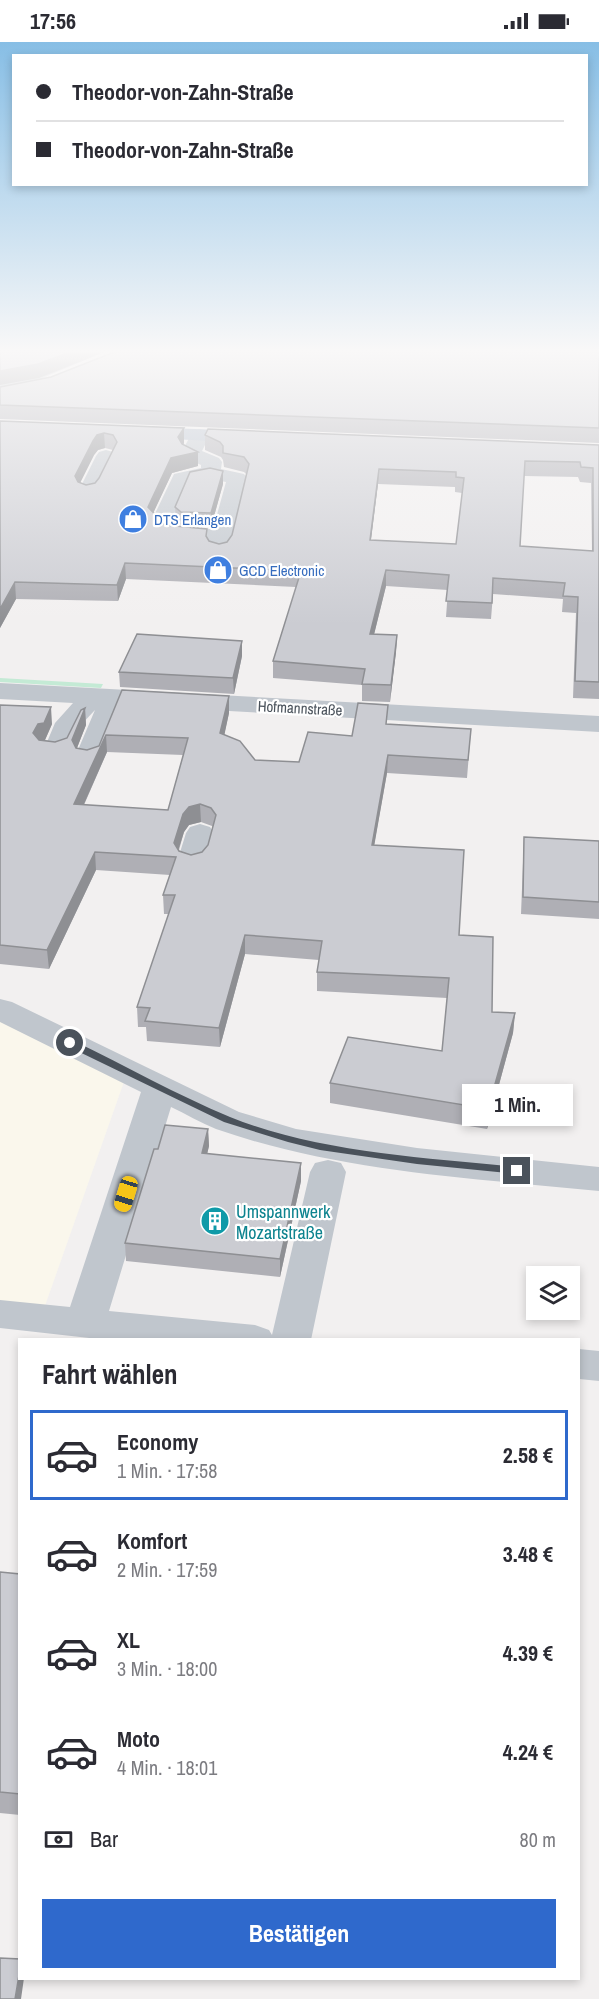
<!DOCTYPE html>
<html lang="de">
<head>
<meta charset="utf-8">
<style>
  :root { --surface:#fff; --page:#f2f2f3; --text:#2b2b33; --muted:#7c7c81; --line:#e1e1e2; --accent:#2f69cc }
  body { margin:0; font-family:"Archivo Narrow",sans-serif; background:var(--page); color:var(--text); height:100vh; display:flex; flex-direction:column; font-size:22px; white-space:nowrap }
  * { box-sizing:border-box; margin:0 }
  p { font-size:20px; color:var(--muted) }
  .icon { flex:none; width:33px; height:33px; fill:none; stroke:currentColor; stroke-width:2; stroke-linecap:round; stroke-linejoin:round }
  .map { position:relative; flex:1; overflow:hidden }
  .panel { position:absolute; left:18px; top:1296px; width:562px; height:642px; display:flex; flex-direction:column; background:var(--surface); border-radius:0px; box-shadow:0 3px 9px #0003 }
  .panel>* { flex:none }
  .guide { position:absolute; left:12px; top:12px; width:576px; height:132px; border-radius:0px; box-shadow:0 3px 9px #0003; display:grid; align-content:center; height:132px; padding:0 24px; background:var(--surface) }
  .fabs { position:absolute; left:526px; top:1224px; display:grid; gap:12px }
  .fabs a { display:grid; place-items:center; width:54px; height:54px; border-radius:0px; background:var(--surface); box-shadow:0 3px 9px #0003; font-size:30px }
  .end { position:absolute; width:27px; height:27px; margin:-14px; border:8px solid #4a525b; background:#fff; box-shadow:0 0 0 3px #fff }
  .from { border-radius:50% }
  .bubble { position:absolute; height:42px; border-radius:0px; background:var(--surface); box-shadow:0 3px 9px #0003; font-size:20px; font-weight:800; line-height:42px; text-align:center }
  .car { position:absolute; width:18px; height:36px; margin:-18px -9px; border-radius:8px; box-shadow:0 0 4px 2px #0007; background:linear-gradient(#f5c518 24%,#345 0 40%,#f5c518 0 76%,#345 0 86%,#f5c518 0) }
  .guide b { display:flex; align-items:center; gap:21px; height:57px; font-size:22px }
  .guide b+b { border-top:2px solid var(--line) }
  .guide i { width:15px; height:15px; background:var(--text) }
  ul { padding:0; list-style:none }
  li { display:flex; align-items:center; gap:18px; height:90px; margin:0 12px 9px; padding:0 12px; border:3px solid transparent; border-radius:0px }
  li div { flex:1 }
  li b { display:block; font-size:22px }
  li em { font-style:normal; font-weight:800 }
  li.on { border-color:var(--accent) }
  li>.icon { width:54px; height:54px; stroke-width:1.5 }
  h2 { padding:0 24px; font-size:27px; line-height:72px }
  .pay { display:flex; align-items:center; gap:15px; height:66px; padding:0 24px; font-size:22px }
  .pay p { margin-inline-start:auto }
  .primary-button { display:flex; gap:12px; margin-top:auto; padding:12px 24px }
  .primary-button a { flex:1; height:69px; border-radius:0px; background:var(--accent); color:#fff; font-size:24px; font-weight:800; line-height:69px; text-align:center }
  .status { display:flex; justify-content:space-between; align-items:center; height:42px; padding:0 30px; background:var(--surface); direction:ltr }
  .status svg { height:16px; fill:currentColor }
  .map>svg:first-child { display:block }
</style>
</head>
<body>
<div class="status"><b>17:56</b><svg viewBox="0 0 49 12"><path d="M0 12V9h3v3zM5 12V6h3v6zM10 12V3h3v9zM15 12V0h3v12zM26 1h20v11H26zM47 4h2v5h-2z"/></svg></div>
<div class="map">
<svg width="599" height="1957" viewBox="0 0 599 1957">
  <rect width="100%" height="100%" fill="#f2f0f0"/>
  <!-- commercial -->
  <path fill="#faf7ec" d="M 0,971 L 126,1034 L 40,1278 L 0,1274 Z"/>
  <!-- green -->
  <path fill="#c4ead5" d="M 0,636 L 103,642 L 101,646 L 0,640 Z"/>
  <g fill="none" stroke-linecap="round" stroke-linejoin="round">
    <!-- minor -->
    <path fill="#c0c6cd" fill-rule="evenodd" d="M 75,309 L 100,309 L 97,313 L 0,354 L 0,340 L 6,336 Z
      M 200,387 L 207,389 L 210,393 L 202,409 L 219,416 L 222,420 L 221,427 L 244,432 L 247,436 L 230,508 L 227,513 L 219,515 L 211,513 L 208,508 L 210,500 L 167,497 L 151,480 L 174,432 L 201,426 L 201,423 L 184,415 L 181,411 L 193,389 ZM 210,437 L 226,440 L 213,487 L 181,486 L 173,479 L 189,441 Z
      M 106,408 L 113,410 L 116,414 L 98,450 L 95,454 L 88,456 L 81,454 L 78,450 L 96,414 L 99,410 Z
      M 0,641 L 599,674 L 599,690 L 122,663 L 101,715 L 98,721 L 88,723 L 78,721 L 75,715 L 95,668 L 80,684 L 66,713 L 57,715 L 41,713 L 37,707 L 41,701 L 47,700 L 55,681 L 73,661 L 0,657 Z
      M 200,782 L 210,785 L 214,791 L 207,820 L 202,826 L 192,829 L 182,826 L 177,820 L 186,791 L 190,785 Z
      M 0,957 L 12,960 L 239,1070 L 296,1087 L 417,1106 L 599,1125 L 599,1149 C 471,1136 339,1130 216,1087 C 201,1081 186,1072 171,1065 L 109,1269 L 255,1283 L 269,1288 L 272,1293 L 310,1130 L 315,1121 L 328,1118 L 341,1121 L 346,1130 L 311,1298 L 107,1298 L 0,1286 L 0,1258 L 70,1265 L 141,1050 L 0,980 Z
      M 579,1307 L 599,1309 L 599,1339 L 579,1337 Z"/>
    <!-- major -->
    <path fill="#b3bdcb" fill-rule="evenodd" d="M 140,385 L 250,389 L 257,391 L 260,395 L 257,399 L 250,401 L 133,395 L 130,391 L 133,387 Z"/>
  </g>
  <!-- wall -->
  <path fill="#afafb5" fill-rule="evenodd" d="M 599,309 L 599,401 L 0,377 L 0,345 L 51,335 Z
    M 0,379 L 184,386 L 184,401 L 183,403 L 198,424 L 172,431 L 153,471 L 165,483 L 207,496 L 209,499 L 219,502 L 227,500 L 232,493 L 246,432 L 244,430 L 224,425 L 223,418 L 221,415 L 205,408 L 205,393 L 599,403 L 599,657 L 573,656 L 576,571 L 562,570 L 563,557 L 493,552 L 491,577 L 446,575 L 448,548 L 386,544 L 374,592 L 397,593 L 396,610 L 390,660 L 362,659 L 362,643 L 273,636 L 273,619 L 296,545 L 126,537 L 118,559 L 16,557 L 0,586 ZM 105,406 L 113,408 L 99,436 L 95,441 L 86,443 L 80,441 L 94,413 L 98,408 ZM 524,434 L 578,435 L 580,440 L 591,441 L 592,509 L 520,504 ZM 378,442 L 455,445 L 455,450 L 462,451 L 456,502 L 371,498 Z
    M 223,442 L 211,485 L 182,484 L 176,478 L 175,465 Z
    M 242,599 L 242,614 L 234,652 L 120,645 L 119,630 Z
    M 122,648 L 229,654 L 229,671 L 224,693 L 255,718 L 299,720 L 352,694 L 387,682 L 471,687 L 467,736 L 387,731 L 374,803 L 459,893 L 492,970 L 515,971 L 513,991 L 487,1087 L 330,1061 L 330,1041 L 442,1009 L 447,956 L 317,949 L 317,930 L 319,918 L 245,912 L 220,1005 L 147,999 L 146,985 L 138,985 L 137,965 L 169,872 L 164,872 L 163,853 L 170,833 L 96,828 L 49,927 L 0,922 L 0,663 L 52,682 L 45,698 L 55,700 L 67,696 L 85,666 L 86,683 L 77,706 L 87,708 L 99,704 ZM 107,710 L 183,713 L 168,768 L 84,763 ZM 201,780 L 212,784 L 213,785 L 208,803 L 202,810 L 191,813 L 179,809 L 179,808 L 184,790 L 189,783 Z
    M 524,795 L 599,799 L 599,877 L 521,872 Z
    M 208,1087 L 209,1104 L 207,1112 L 301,1139 L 280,1235 L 126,1219 L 125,1201 L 158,1107 Z
    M 0,1530 L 20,1532 L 20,1773 L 0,1771 Z"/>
  <!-- shaded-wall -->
  <path fill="#8e8f93" d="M 72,309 L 107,309 L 39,336 L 0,343 L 0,329 Z
    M 184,386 L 184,401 L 179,410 L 178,395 Z
    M 104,391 L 105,406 L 98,408 L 94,413 L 76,449 L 75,434 L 93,399 L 97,393 Z
    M 198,410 L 198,424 L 172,431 L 149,480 L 148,465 L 171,416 Z
    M 379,427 L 378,442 L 369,513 L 370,498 Z
    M 223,429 L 223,442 L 211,485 L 211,471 Z
    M 125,521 L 126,537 L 118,559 L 117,543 Z
    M 386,528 L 386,544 L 370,609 L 370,592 Z
    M 15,540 L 16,557 L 0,586 L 0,567 Z
    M 397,593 L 396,610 L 390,660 L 391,643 Z
    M 242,599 L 242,614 L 234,652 L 233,636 Z
    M 229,654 L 229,671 L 221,709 L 220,691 Z
    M 51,665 L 52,682 L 45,698 L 39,700 L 33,691 L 38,682 Z
    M 85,666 L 86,683 L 73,716 L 72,698 Z
    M 106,693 L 107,710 L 76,780 L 74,762 Z
    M 388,713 L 387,731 L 371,822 L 372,803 Z
    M 200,762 L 201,780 L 189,783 L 184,790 L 176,815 L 174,801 L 183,772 L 189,765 Z
    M 95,810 L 96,828 L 49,927 L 47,908 Z
    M 245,893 L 245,912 L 220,1005 L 219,986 Z
    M 515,971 L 513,991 L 487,1087 L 488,1067 Z
    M 208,1087 L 209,1104 L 203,1129 L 202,1111 Z
    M 301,1121 L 301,1139 L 280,1235 L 280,1217 Z
    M 20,1927 L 20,1936 L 24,1936 L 21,1957 L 15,1957 Z"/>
  <!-- building -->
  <path fill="#cbccd2" stroke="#8e8f93" stroke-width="1.5" fill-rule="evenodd" d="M 0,309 L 72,309 L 38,322 L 0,329 Z
    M 117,309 L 599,309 L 599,386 L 0,363 L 0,345 L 51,335 Z
    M 0,379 L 184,386 L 178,395 L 182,402 L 198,410 L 171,416 L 148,465 L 165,483 L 207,487 L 206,494 L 209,499 L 219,502 L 227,500 L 232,493 L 249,422 L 244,415 L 223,411 L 223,404 L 220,400 L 205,393 L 208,387 L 599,403 L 599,640 L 575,639 L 578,555 L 563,554 L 565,541 L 493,536 L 492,561 L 446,559 L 449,533 L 386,528 L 370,592 L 397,593 L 391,643 L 362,642 L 365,627 L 273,619 L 301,529 L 125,521 L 117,543 L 15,540 L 0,567 ZM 104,391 L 113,393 L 117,400 L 99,436 L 95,441 L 86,443 L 78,440 L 75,434 L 93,399 L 97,393 ZM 525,419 L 580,420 L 581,425 L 593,426 L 593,509 L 520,504 ZM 379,427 L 456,430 L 456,435 L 464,436 L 456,502 L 370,498 Z
    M 210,426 L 223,429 L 211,471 L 181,470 L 175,465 L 190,430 Z
    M 137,592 L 242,599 L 233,636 L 119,630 Z
    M 122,648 L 229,654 L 220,691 L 240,699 L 255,718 L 299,720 L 308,690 L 352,694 L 358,661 L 388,663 L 386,682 L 471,687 L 468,718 L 388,713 L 372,803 L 464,808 L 459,893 L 493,895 L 492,970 L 515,971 L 488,1067 L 330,1041 L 348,995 L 442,1009 L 449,936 L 317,930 L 322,899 L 245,893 L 219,986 L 145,979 L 150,966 L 137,965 L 175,853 L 163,853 L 176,815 L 95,810 L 47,908 L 0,903 L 0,663 L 51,665 L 44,681 L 38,682 L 33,691 L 39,698 L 55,700 L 67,696 L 81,668 L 85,666 L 72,698 L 76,706 L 87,708 L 99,704 ZM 106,693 L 188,696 L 168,768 L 74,762 ZM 200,762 L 211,766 L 216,773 L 208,803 L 202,810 L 191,813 L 179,809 L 174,801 L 183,772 L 189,765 Z
    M 524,795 L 599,799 L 599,860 L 523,855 Z
    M 165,1083 L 208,1087 L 202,1111 L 301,1121 L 280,1217 L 125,1201 L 154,1107 L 158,1107 Z
    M 0,1530 L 20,1532 L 20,1752 L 0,1750 Z
    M 0,1916 L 20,1917 L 20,1927 L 15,1957 L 0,1957 Z"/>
  <!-- sky -->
  <linearGradient id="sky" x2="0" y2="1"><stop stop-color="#87bee5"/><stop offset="0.53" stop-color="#f9f8f8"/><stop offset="1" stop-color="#f9f8f8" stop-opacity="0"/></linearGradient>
  <rect width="599" height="583" fill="url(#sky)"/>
  <!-- route -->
  <path fill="#4a525b" d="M 67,999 L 74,999 C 126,1024 177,1053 230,1075 C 316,1110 425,1116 517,1125 L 523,1129 L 517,1132 L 417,1122 L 320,1108 L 288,1100 L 224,1080 L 67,1004 Z"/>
  <!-- icons -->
  <defs>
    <g id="shop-disc" transform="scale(1.5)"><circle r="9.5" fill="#3f7fe0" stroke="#fff"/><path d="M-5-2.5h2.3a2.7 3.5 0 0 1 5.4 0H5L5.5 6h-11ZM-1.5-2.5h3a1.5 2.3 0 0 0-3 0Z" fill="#fff"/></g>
    <g id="building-disc" transform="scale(1.5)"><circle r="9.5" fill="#0f9aa8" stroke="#fff"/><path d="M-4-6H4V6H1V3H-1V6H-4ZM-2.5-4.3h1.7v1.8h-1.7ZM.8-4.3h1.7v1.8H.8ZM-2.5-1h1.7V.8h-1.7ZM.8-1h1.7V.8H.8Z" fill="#fff"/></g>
  </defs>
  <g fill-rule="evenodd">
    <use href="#shop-disc" x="133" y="477"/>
    <use href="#shop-disc" x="218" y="528"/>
    <use href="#building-disc" x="215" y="1179"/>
  </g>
  <g text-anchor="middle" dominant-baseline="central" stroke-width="4.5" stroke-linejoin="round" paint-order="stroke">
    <!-- far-shop labels -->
    <g font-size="15" fill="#366cbe" stroke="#fff" text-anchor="start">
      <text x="154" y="477">DTS Erlangen</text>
      <text x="239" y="528">GCD Electronic</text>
    </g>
    <!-- far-street labels -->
    <g font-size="15" fill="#4a525b" stroke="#fff">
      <text transform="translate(300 666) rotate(3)">Hofmannstraße</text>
    </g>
    <!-- culture labels -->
    <g font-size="18" fill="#0d838f" stroke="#fff" text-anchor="start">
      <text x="236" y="1169">Umspannwerk<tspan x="236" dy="21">Mozartstraße</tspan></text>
    </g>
  </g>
</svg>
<div class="fabs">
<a><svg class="icon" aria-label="layers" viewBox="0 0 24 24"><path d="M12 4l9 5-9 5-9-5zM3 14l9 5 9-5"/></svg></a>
</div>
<i class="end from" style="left:70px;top:1001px"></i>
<i class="end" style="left:517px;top:1129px"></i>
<div class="bubble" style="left:462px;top:1042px;width:111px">1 Min.</div>
<i class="car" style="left:126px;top:1152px;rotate:197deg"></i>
<div class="guide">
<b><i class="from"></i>Theodor-von-Zahn-Straße</b>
<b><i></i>Theodor-von-Zahn-Straße</b>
</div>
<section class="panel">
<h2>Fahrt wählen</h2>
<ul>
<li class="on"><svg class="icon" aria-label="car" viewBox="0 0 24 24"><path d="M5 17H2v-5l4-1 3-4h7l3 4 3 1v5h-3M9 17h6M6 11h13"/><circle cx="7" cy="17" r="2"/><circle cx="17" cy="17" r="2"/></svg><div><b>Economy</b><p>1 Min. · 17:58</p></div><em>2.58 €</em></li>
<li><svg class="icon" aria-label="car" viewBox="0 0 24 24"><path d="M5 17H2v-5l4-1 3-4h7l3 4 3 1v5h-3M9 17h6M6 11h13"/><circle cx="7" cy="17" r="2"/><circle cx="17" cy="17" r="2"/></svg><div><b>Komfort</b><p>2 Min. · 17:59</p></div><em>3.48 €</em></li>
<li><svg class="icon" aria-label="car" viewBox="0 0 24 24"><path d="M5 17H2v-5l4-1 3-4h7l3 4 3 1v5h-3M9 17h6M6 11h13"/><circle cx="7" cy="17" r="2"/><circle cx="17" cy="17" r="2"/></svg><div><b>XL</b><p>3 Min. · 18:00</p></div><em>4.39 €</em></li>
<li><svg class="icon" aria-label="car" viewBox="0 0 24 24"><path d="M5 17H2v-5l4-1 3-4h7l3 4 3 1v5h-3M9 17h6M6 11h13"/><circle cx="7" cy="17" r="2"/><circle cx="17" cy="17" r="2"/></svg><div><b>Moto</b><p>4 Min. · 18:01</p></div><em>4.24 €</em></li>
</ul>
<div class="pay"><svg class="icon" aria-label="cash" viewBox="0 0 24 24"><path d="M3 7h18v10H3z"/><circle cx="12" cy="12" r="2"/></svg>Bar<p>80 m</p></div>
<div class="primary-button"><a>Bestätigen</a></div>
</section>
</div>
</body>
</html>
